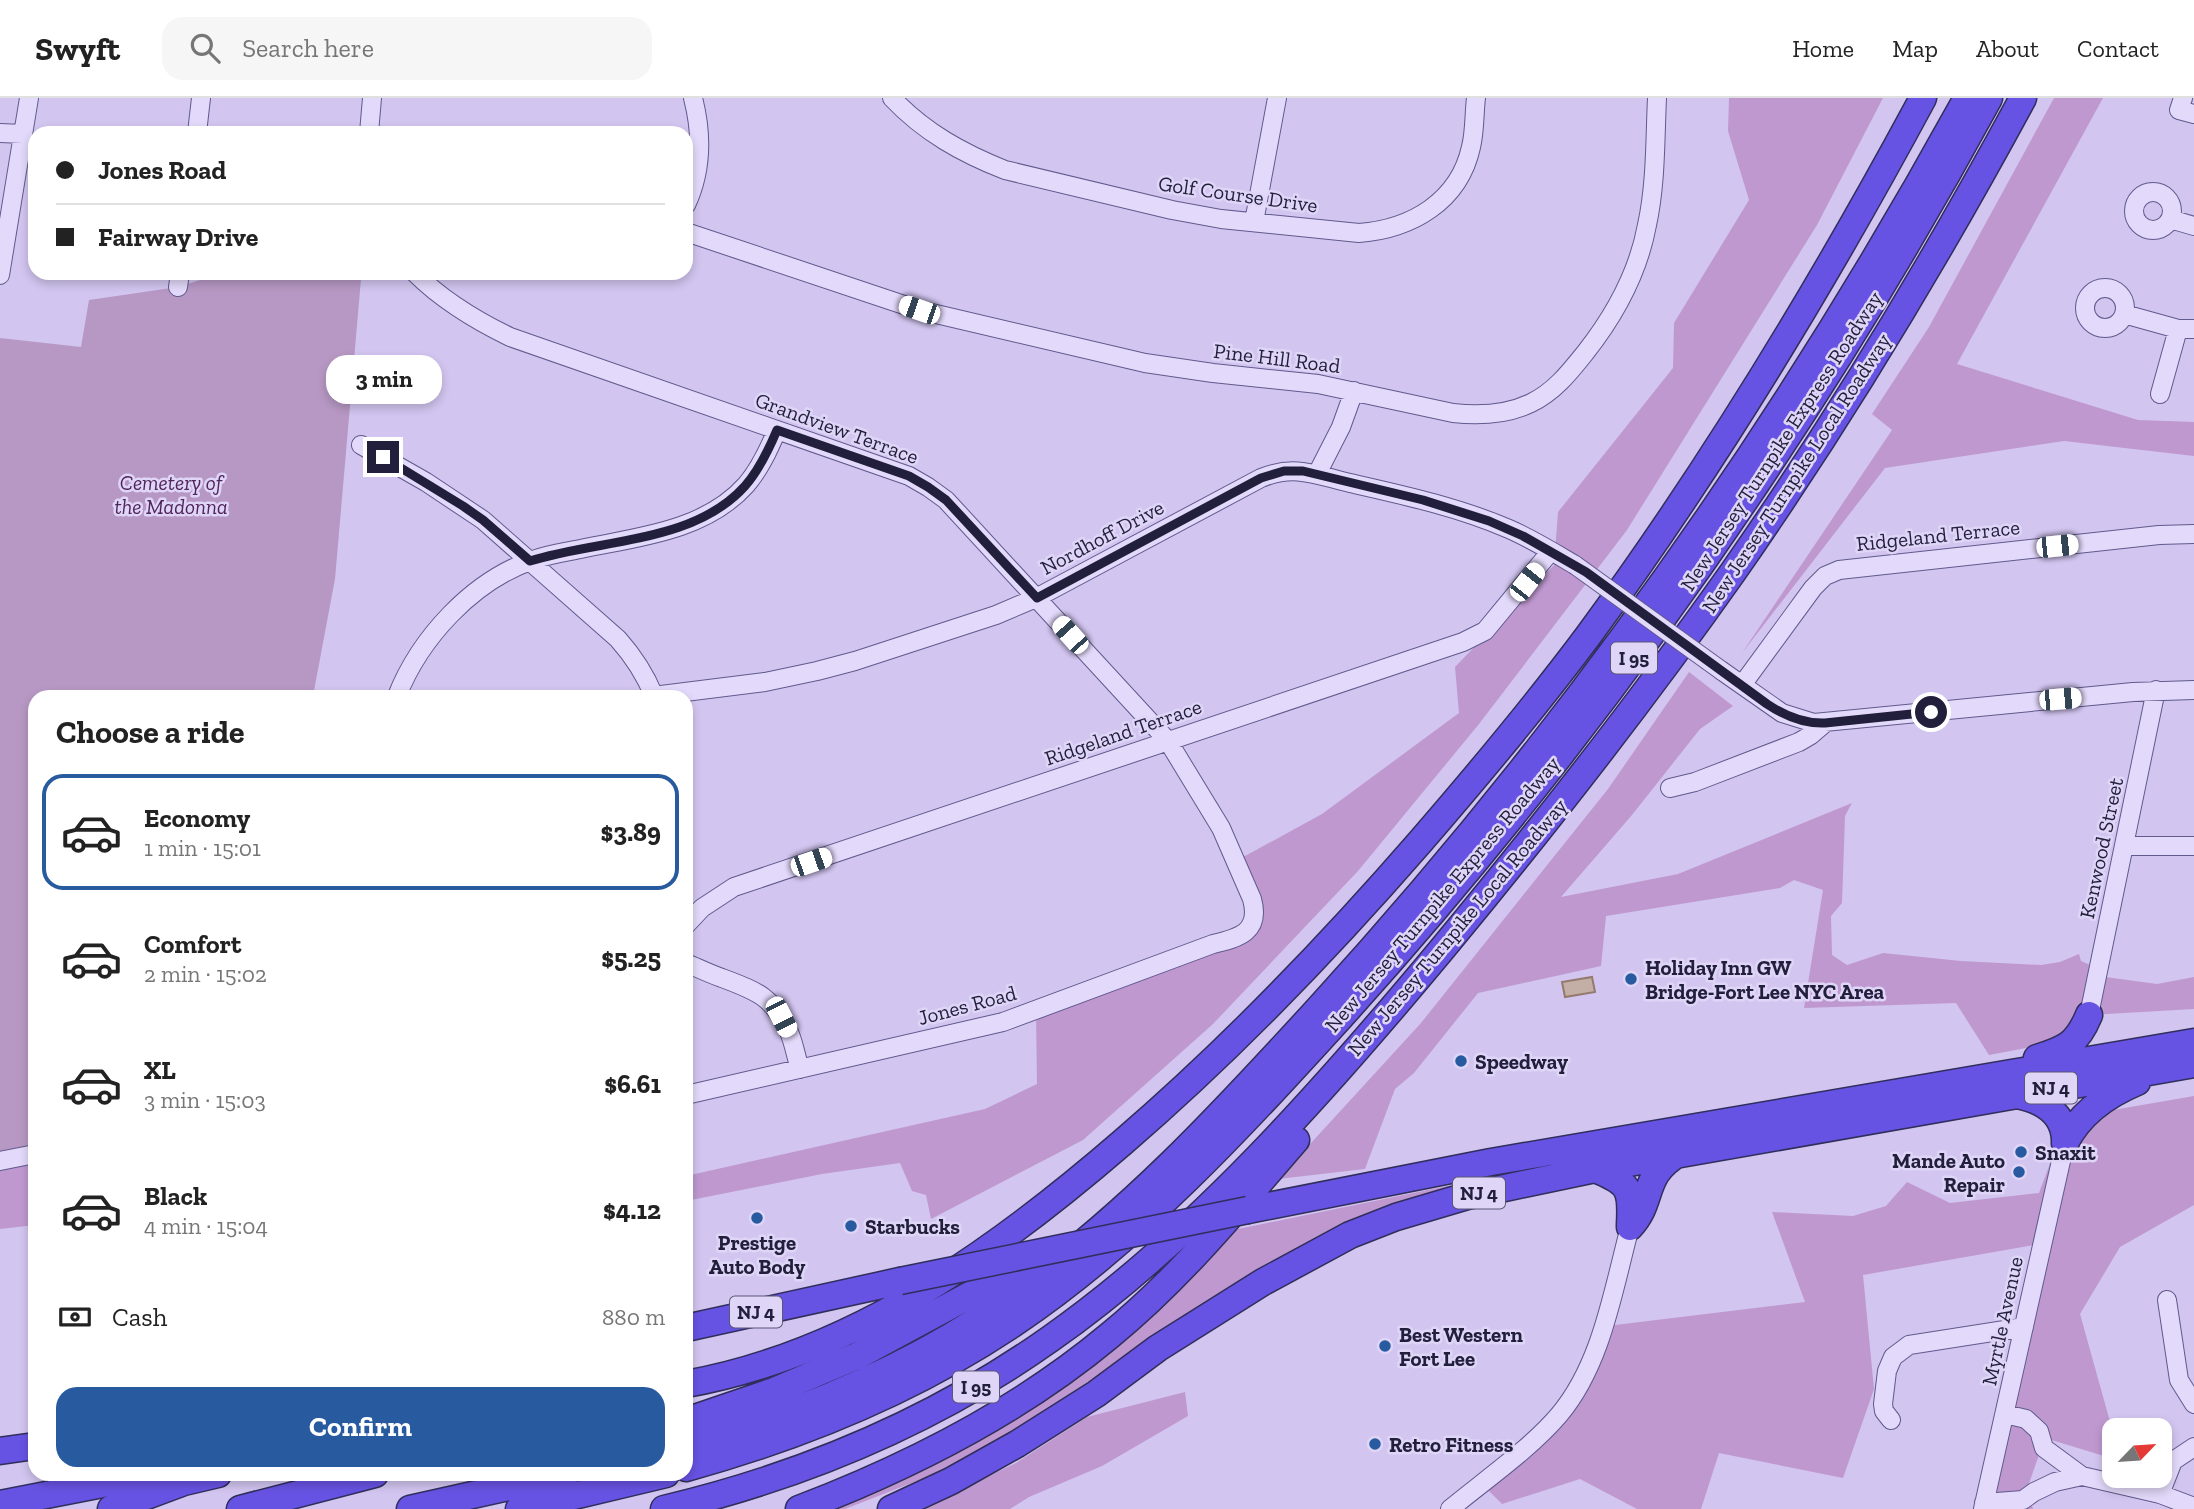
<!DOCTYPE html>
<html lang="en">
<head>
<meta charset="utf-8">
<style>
  :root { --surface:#fff; --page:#f6f6f6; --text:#222; --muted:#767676; --line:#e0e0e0; --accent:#275a9f }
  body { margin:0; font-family:"Zilla Slab",serif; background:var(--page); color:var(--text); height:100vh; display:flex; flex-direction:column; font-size:26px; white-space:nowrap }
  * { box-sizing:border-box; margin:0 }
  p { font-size:23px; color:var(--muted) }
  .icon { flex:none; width:38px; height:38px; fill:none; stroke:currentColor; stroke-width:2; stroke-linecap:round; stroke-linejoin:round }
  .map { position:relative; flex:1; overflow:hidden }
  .details { position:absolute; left:28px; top:592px; width:665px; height:791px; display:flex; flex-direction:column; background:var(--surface); border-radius:21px; box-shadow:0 4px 10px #0003 }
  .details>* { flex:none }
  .banner { position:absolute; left:28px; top:28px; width:665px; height:154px; border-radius:21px; box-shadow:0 4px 10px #0003; display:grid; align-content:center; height:154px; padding:0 28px; background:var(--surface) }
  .needle { width:46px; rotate:65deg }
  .tools { position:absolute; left:2102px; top:1320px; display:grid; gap:14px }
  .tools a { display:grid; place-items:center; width:70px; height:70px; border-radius:14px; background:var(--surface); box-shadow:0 4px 10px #0003; font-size:35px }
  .end { position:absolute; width:32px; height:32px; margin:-16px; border:9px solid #211f3c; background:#fff; box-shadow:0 0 0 4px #fff }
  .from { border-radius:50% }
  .bubble { position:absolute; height:49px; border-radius:21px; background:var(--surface); box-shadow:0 4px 10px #0003; font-size:23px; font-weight:800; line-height:49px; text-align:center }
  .car { position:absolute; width:21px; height:42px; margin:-21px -10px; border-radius:9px; box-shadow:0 0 5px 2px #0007; background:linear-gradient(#fff 24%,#345 0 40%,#fff 0 76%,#345 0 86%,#fff 0) }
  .banner b { display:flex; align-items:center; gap:24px; height:66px; font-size:26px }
  .banner b+b { border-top:2px solid var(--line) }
  .banner i { width:18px; height:18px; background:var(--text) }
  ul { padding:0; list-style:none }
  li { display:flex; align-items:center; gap:21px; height:116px; margin:0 14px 10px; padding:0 14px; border:4px solid transparent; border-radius:21px }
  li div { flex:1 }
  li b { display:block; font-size:26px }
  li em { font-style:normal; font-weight:800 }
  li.on { border-color:var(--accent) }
  li>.icon { width:63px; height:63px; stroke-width:1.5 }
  h2 { padding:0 28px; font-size:32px; line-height:84px }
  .pay { display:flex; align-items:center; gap:18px; height:77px; padding:0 28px; font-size:26px }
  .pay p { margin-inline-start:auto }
  .action { display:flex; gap:14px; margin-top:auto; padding:14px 28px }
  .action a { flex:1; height:80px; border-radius:21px; background:var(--accent); color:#fff; font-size:28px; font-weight:800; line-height:80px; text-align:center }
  header { display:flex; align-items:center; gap:42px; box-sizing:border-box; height:98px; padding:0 35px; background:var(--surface); border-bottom:2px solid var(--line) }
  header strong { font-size:33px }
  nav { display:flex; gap:38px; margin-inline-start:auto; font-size:24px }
  .search { width:490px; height:63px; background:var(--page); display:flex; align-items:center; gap:18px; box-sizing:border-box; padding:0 24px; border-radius:21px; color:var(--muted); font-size:26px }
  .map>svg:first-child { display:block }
</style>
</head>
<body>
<header>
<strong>Swyft</strong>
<div class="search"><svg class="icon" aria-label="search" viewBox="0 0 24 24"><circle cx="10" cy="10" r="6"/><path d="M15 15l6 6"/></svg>Search here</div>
<nav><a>Home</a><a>Map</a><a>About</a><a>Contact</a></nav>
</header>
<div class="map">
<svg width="2194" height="1411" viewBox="0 0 2194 1411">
  <rect width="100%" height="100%" fill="#d2c5f0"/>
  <!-- green -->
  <path fill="#bf98d0" d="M 1729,0 L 1883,0 L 1817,127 L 1627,432 L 1479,626 L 1358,773 L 1213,926 L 1083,1042 L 931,1121 L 926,1097 L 912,1093 L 900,1065 L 822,1076 L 686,1103 L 686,1078 L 985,1011 L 1037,986 L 1036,912 L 1250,829 L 1236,763 L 1322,716 L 1459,615 L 1455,569 L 1554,467 L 1558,414 L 1673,270 L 1674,225 L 1749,102 L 1728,33 Z
    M 2054,0 L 2103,0 L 1957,266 L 2138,322 L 2194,324 L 2194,358 L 2064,343 L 1885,370 L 1742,555 L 1892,332 L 1872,316 L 1929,229 Z
    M 1689,574 L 1733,608 L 1700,631 L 1632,717 L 1561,799 L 1678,776 L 1852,705 L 1845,718 L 1842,805 L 1831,818 L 1832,857 L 1847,867 L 1883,855 L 1961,863 L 2041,867 L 2060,864 L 2079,856 L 2081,863 L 2099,871 L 2098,878 L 2157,886 L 2194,879 L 2194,911 L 2089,917 L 2047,946 L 1989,957 L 1956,905 L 1804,910 L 1823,792 L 1794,782 L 1780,790 L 1606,818 L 1601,868 L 1478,895 L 1414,975 L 1395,991 L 1365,1071 L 1278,1081 L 1421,925 L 1608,691 Z
    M 2194,998 L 2194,1107 L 2120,1149 L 2080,1216 L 2114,1338 L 2114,1361 L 2045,1340 L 2027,1391 L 2033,1411 L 1986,1411 L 2039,1146 L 1863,1177 L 1874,1291 L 1843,1380 L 1719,1355 L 1701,1411 L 1637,1411 L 1580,1381 L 1502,1406 L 1481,1385 L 1559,1317 L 1605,1221 L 1615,1227 L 1805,1204 L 1772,1114 L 1853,1118 L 1886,1108 L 1907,1084 L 1950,1105 L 2039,1095 L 2067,1020 Z
    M 35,1056 L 35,1127 L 0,1131 L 0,1063 Z
    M 1452,1087 L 1354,1123 L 1028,1326 L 945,1372 L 845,1411 L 820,1411 L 961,1348 L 1228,1133 Z
    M 1185,1294 L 1188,1318 L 1102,1368 L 1029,1399 L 1010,1411 L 919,1411 L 1016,1365 L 1087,1319 Z"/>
  <!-- cemetery -->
  <path fill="#b798c4" d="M 222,175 L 361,181 L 335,481 L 313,598 L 35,598 L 35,1056 L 0,1063 L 0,240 L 81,249 L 89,202 L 178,189 Z"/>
  <!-- water -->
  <path fill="#c4afa7" stroke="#937a6d" stroke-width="2" d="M 1592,879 L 1595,894 L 1565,899 L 1562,884 Z"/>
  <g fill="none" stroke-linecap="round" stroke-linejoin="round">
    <!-- minor casing -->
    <g stroke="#605a8d" stroke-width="20">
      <path id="minor" d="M 892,0 C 924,34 962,55 1005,72 L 1172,112 L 1221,121 L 1359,135 C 1411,131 1459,104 1471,49 C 1475,33 1474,16 1476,0
        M 2183,0 L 2179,12 L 2194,16
        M 0,35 L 23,36
        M 197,35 L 201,0
        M 369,35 L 372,0
        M2134 113a19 19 0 1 1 38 0a19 19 0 1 1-38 0Z
        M 686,107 C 702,73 702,35 693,0
        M 2170,121 L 2194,128
        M 1254,124 L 1277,0
        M 686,134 L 919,212 L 1145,265 L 1213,275 L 1318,286 L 1453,315 C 1480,318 1506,317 1531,305 C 1554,294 1569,275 1585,255 C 1615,217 1638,176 1647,127 C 1656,86 1655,42 1657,0
        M 415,175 C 443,203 475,222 510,239 L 909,378 L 928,389 L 946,402 L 1168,643 L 1221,730 L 1252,801 C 1261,834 1239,840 1213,846 L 1003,924 L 686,997
        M 0,177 L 29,0
        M 178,189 L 180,175
        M2085 210a20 20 0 1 1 40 0a20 20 0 1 1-40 0Z
        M 2124,216 L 2178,231 L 2194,231
        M 2160,296 L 2178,231
        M 361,347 L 426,384 L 483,422 L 618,541 C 634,559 645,576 654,598
        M 1317,376 L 1341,329 L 1354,293
        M 1722,573 L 1782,615 L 1814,625 L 2133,594 L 2194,592
        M 1742,587 L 1813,490 L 1825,478 L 1839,472 L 2159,437 L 2194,436
        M 397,598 C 420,540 472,483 533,462 C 549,456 567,454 585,450 C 640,439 706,432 746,387 C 760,371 769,351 777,332
        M 653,598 L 765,584 L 817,573 L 855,563 L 996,517 L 1036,500 L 1261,380 C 1295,366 1316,377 1350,385 C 1403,397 1458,409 1509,431 C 1532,441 1553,454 1575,467
        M 1670,690 L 1695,684 L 1799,644 L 1811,637 L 1825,625
        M 2125,748 L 2194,748
        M 686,827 L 702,810 L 734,789 L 1463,544 L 1485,533 L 1551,453
        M 686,865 C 698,870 710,876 722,880 C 756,893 773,898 789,934 C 794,945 796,959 800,971
        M 2089,917 L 2156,592
        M 0,1063 L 35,1056
        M 2167,1202 L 2179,1282 L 2194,1306
        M 2005,1316 L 2026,1321 L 2039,1333 L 2044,1350 L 2082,1378 L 2160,1396 L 2194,1409
        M 1891,1322 L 1884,1313 L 1883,1306 L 1887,1273 L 1893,1259 L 1909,1247 L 2024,1229
        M 2160,1396 L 2173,1363 L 2194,1349
        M 1984,1405 L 2023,1402 L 2034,1394 L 2055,1384 L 2082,1378
        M 1450,1411 C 1485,1382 1530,1351 1559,1317 C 1602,1266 1613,1192 1630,1129
        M 1983,1411 L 2065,1045"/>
    </g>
    <!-- highway casing -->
    <g stroke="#302e5b" stroke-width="29">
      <path id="highway" d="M 2037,960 C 2066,951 2077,946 2089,917
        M 2017,997 C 2043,1002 2066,1016 2065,1045
        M 2065,1045 C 2080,1015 2106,997 2137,984
        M 1595,1071 C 1630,1085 1632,1091 1630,1127
        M 1248,1112 L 1491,1064 L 2194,944
        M 1630,1129 C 1655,1102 1640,1078 1679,1055
        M 686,1230 L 900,1183
        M 686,1286 C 854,1256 997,1153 1123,1044 C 1230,952 1327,851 1420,744 C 1478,677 1535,609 1588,538 C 1713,368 1823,186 1923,0
        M 686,1323 L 774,1293 L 857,1258 L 983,1190 L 1049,1158
        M 686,1347 C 801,1316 909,1270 1007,1203 C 1125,1122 1224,1014 1320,909 C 1572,633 1787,328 1967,0
        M 0,1353 L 35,1348
        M 686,1370 C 802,1338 913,1293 1014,1225 C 1140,1140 1244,1025 1346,913 C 1596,635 1811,328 1989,0
        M 0,1406 L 154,1376
        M 111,1411 L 184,1384 L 218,1376
        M 240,1411 L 375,1376
        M 410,1411 L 566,1376
        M 519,1411 L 666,1376
        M 664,1411 C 803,1378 934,1323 1050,1241 C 1197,1138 1329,987 1443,850 C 1544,728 1642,603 1733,474 C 1839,322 1935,163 2023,0
        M 799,1411 C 909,1369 1018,1314 1109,1238 C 1179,1181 1237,1110 1296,1042
        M 891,1411 L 951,1383 L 1017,1346 L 1096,1296 L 1158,1250 L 1263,1184 L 1350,1137 L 1396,1119 L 1467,1098 L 1595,1071 L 2194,966"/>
    </g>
    <!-- minor -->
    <use href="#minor" stroke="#e3d9fa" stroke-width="18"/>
    <!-- highway -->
    <use href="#highway" stroke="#6753e3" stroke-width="26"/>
    <!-- minor-bridge casing -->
    <g stroke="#605a8d" stroke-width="20" stroke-linecap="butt">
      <path id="minor-bridge" d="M 1575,467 L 1722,573"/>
    </g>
    <!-- highway-bridge casing -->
    <g stroke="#302e5b" stroke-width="29" stroke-linecap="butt">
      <path id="highway-bridge" d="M 900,1183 L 1248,1112"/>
    </g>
    <!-- minor-bridge -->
    <use href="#minor-bridge" stroke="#e3d9fa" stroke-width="18"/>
    <!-- highway-bridge -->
    <use href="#highway-bridge" stroke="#6753e3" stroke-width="26"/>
  </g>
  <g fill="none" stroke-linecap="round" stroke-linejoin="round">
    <!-- route -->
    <path stroke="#211f3c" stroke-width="9" d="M 383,359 L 463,408 L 483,422 L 530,463 C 599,441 693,446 745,388 C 759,372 769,351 777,332 L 909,378 L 928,389 L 946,402 L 1037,500 L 1261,380 L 1284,373 L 1303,373 L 1423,402 L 1489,423 L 1523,438 L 1586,474 L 1767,606 C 1785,618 1803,626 1825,625 L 1931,614"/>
  </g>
  <!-- markers -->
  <g fill="#275a9f" stroke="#dfd6f7" stroke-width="2.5">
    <circle cx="1631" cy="881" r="7"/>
    <circle cx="1461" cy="963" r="7"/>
    <circle cx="2021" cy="1054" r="7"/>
    <circle cx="2019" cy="1074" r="7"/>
    <circle cx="757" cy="1120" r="7"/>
    <circle cx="851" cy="1128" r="7"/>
    <circle cx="1385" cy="1248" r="7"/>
    <circle cx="1375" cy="1346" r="7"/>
  </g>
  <g text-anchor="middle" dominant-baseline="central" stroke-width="5" stroke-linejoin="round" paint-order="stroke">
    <!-- shield labels -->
    <g fill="#dfd6f7" stroke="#5a5674" stroke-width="2">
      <rect x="1611" y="544.5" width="46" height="31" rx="5"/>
      <rect x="2025" y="974.5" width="52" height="31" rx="5"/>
      <rect x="1453" y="1079.5" width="52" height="31" rx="5"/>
      <rect x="730" y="1198.5" width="52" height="31" rx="5"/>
      <rect x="953" y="1273.5" width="46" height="31" rx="5"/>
    </g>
    <g font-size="19" font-weight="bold" fill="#211f3c">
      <text x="1634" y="560">I 95</text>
      <text x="2051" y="990">NJ 4</text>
      <text x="1479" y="1095">NJ 4</text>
      <text x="756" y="1214">NJ 4</text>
      <text x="976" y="1289">I 95</text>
    </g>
    <!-- street labels -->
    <g font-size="21" fill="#211f3c" stroke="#dfd6f7">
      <text transform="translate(1238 96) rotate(8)">Golf Course Drive</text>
      <text transform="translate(1277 260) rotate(7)">Pine Hill Road</text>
      <text transform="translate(837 330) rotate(20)">Grandview Terrace</text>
      <text transform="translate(1781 343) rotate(-57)">New Jersey Turnpike Express Roadway</text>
      <text transform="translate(1796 375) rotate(-57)">New Jersey Turnpike Local Roadway</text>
      <text transform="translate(1938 437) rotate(-6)">Ridgeland Terrace</text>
      <text transform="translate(1102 439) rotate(-28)">Nordhoff Drive</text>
      <text transform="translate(1123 634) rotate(-19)">Ridgeland Terrace</text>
      <text transform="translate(2101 750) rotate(-78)">Kenwood Street</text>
      <text transform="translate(1442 796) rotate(-50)">New Jersey Turnpike Express Roadway</text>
      <text transform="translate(1457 829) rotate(-50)">New Jersey Turnpike Local Roadway</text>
      <text transform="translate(967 907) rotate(-15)">Jones Road</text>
      <text transform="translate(2002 1223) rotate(-78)">Myrtle Avenue</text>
    </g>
    <!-- park labels -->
    <g font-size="21" font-style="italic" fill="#51245a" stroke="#dfd6f7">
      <text x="171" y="384">Cemetery of<tspan x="171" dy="24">the Madonna</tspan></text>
    </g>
    <!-- poi labels -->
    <g font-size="21" font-weight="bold" fill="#211f3c" stroke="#dfd6f7" text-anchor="start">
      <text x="1645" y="869">Holiday Inn GW<tspan x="1645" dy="24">Bridge-Fort Lee NYC Area</tspan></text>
      <text x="1475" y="963">Speedway</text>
      <text x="2035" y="1054">Snaxit</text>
      <text x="2005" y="1062" text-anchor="end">Mande Auto<tspan x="2005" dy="24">Repair</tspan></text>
      <text x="865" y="1128">Starbucks</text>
      <text x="757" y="1144" text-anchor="middle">Prestige<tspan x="757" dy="24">Auto Body</tspan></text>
      <text x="1399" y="1236">Best Western<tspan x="1399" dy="24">Fort Lee</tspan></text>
      <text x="1389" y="1346">Retro Fitness</text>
    </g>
  </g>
</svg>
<div class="tools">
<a><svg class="needle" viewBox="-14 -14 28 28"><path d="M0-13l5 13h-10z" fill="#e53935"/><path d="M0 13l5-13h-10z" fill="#767676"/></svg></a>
</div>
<i class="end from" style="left:1931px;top:614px"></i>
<i class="end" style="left:383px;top:359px"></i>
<div class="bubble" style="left:326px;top:257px;width:116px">3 min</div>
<i class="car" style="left:919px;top:212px;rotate:289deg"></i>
<i class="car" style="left:2057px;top:448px;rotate:84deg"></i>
<i class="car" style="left:1527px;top:484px;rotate:38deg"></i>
<i class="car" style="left:1070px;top:537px;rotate:318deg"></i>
<i class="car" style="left:2060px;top:601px;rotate:85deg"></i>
<i class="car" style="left:811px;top:764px;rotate:71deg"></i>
<i class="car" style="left:781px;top:919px;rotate:153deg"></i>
<div class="banner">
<b><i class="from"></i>Jones Road</b>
<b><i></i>Fairway Drive</b>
</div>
<section class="details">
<h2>Choose a ride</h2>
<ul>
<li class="on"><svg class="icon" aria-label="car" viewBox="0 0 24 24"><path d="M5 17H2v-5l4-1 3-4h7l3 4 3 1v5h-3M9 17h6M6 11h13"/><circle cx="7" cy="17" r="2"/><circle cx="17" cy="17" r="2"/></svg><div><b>Economy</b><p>1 min · 15:01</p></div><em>$3.89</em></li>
<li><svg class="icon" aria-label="car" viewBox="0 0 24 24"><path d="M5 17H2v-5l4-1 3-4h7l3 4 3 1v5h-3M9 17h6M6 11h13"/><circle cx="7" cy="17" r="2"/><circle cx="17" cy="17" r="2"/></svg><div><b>Comfort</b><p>2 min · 15:02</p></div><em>$5.25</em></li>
<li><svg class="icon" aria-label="car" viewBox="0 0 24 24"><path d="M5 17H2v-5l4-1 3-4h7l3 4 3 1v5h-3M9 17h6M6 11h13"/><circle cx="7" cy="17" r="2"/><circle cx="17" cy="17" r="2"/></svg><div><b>XL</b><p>3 min · 15:03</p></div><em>$6.61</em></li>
<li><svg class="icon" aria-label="car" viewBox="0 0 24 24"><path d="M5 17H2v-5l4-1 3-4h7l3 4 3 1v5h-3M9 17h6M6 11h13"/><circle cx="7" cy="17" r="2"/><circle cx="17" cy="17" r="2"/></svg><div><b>Black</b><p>4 min · 15:04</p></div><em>$4.12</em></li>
</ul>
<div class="pay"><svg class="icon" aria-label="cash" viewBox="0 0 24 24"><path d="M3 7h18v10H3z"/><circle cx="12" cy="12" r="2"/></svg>Cash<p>880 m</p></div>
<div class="action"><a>Confirm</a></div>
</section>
</div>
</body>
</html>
